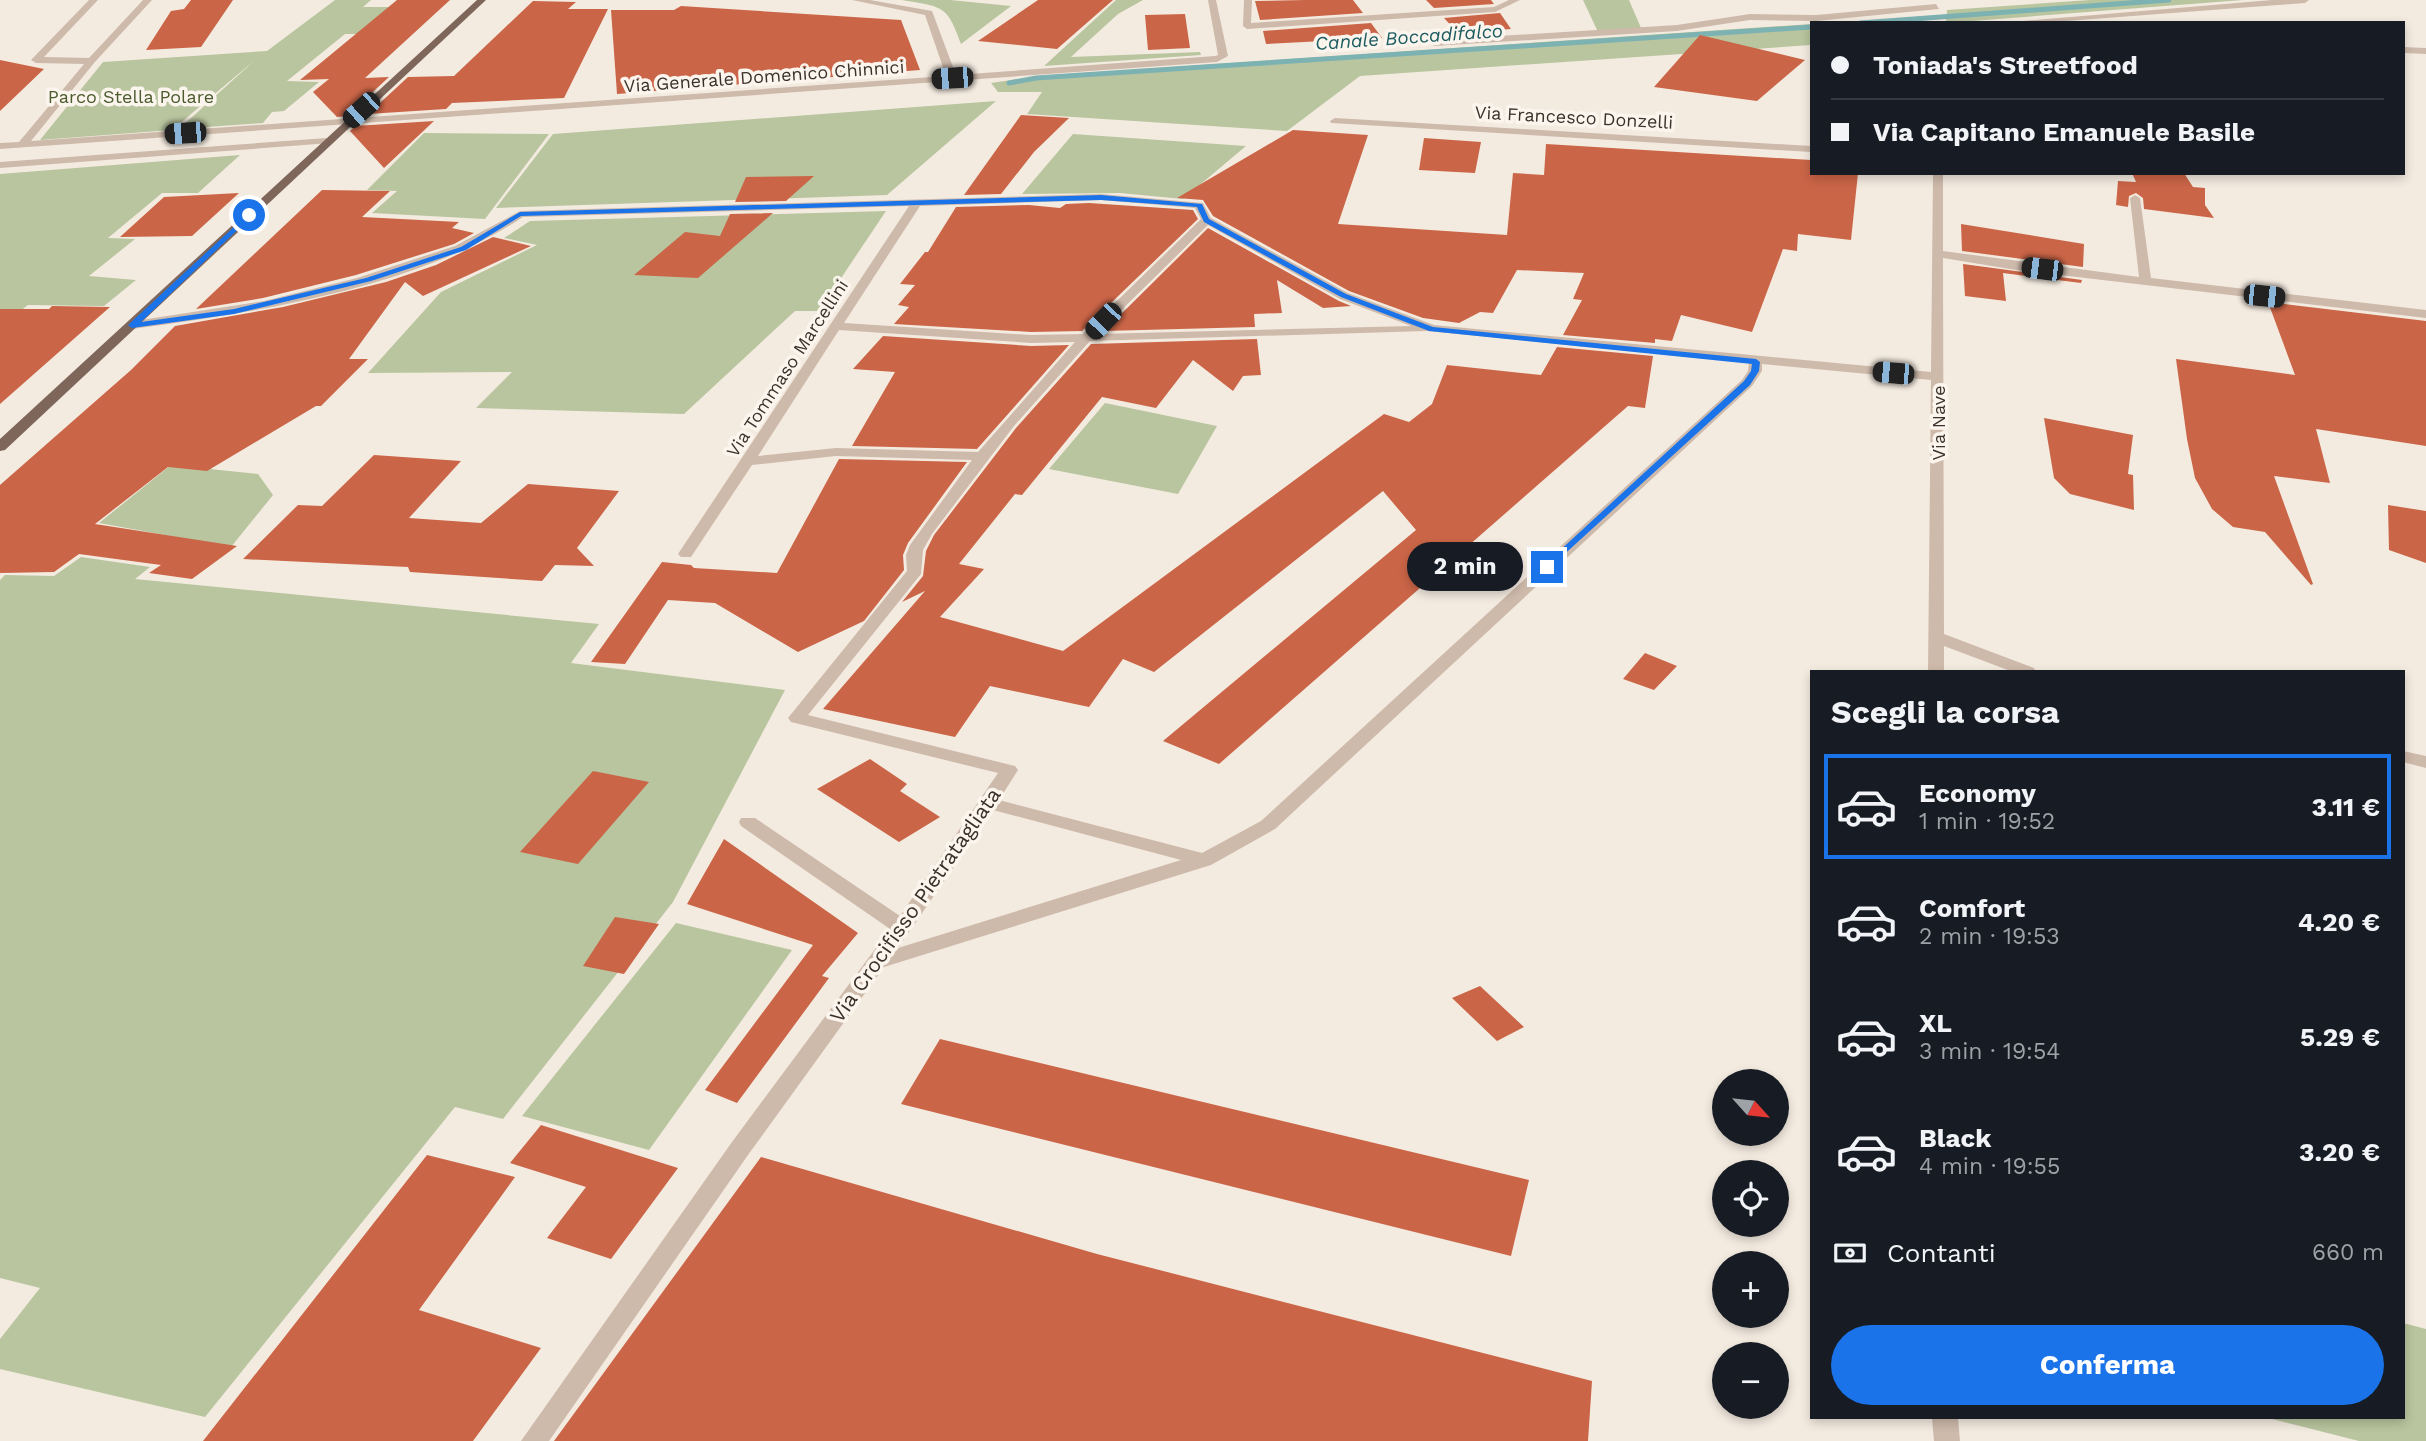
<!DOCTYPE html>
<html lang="it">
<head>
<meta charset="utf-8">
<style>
  :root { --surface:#171b24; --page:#242831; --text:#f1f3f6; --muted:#9ea1a6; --line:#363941; --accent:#1a73e8 }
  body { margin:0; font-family:"Work Sans",sans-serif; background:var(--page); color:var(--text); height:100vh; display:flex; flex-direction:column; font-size:26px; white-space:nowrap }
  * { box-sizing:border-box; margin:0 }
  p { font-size:23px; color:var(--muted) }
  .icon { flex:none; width:38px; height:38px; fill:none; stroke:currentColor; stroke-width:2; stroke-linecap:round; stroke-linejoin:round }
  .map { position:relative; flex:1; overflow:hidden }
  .side { position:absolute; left:1810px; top:670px; width:595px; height:749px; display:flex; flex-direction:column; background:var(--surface); border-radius:0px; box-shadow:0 4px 10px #0003 }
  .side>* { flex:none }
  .hud { position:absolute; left:1810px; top:21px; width:595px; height:154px; border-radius:0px; box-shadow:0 4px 10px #0003; display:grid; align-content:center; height:154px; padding:0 21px; background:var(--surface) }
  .needle { width:46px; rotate:117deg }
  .buttons { position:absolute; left:1712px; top:1069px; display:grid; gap:14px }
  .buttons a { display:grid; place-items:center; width:77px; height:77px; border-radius:50%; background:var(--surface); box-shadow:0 4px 10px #0003; font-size:35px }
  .end { position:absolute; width:32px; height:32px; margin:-16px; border:9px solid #1a73e8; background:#fff; box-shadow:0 0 0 4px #fff }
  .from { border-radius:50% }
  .bubble { position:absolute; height:49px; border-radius:24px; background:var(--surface); box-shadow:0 4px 10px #0003; font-size:23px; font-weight:700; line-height:49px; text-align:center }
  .car { position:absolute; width:21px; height:42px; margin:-21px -10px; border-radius:9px; box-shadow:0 0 5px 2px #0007; background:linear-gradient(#222 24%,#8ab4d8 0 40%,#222 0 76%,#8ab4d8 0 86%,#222 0) }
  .hud b { display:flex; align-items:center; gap:24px; height:66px; font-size:26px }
  .hud b+b { border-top:2px solid var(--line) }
  .hud i { width:18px; height:18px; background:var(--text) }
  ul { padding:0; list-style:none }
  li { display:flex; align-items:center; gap:21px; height:105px; margin:0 14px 10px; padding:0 7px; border:4px solid transparent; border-radius:0px }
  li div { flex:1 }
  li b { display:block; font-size:26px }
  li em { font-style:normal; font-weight:700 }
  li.active { border-color:var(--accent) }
  li>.icon { width:63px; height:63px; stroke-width:1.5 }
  h2 { padding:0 21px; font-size:32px; line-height:84px }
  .pay { display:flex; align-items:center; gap:18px; height:77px; padding:0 21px; font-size:26px }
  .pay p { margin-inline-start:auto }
  .button { display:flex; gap:14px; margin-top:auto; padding:14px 21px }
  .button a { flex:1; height:80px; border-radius:42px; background:var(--accent); color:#fff; font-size:28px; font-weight:700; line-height:80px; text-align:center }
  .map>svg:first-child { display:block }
</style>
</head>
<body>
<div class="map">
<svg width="2426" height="1441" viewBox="0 0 2426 1441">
  <rect width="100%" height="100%" fill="#f4ebe0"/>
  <!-- green -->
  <path fill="#b9c59f" d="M 335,0 L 371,0 L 363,7 L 394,7 L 359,34 L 345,34 L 287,81 L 319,82 L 284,111 L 272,112 L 263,123 L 179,129 L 255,60 L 172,130 L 40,140 L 103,62 L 267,51 Z
    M 902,0 L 950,0 L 1011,6 L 961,44 C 947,4 942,7 902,0 Z
    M 1116,0 L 1143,0 L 1118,14 L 1071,57 L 1200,52 L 1201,55 L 1044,66 Z
    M 1583,0 L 1629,0 L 1641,28 L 1598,32 Z
    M 2090,0 L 2243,0 L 1946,23 L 1947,10 Z
    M 1811,24 L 1811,45 L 1360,76 L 1287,131 L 1027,114 L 1042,92 L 998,92 L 991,83 L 1039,76 Z
    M 996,101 L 887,195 L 496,208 L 553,134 Z
    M 424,133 L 549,134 L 485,219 L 372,213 L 397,191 L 367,190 Z
    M 1073,134 L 1246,146 L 1183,199 L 1120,193 L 1022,194 Z
    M 240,155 L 198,193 L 162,193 L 108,238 L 135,239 L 89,276 L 136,280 L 104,306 L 28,305 L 10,319 L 0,356 L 0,174 Z
    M 886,211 L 819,311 L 795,311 L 684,414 L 476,408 L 512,372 L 368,373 L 441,292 L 537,245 L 504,238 L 530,221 Z
    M 1105,403 L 1217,426 L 1178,494 L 1049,469 Z
    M 171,465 L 258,474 L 273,495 L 231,547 L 99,523 Z
    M 81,557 L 150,567 L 135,579 L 599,624 L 571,663 L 785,690 L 673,902 L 503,1119 L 455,1107 L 205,1417 L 0,1369 L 0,1339 L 40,1288 L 0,1278 L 0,580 L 5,575 L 54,576 Z
    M 676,923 L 792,950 L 649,1150 L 522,1116 Z
    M 2403,1323 L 2426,1329 L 2426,1441 L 2359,1441 L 2268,1418 L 2403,1418 Z"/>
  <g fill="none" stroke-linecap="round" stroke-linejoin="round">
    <!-- stream -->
    <path stroke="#7db2b3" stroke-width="5" d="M 1860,23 L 2169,0
      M 1009,83 L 1036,78 L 1811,27"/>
  </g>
  <!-- building -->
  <path fill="#cb6547" d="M 191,0 L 233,0 L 201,47 L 146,50 L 171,11 L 184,9 Z
    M 397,0 L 450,0 L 365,78 L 389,77 L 347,116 L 337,117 L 313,92 L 329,79 L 300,80 Z
    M 1038,0 L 1113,0 L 1057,49 L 978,41 Z
    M 1305,0 L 1353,0 L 1363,13 L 1260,20 L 1255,1 Z
    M 1426,0 L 1491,0 L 1494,4 L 1434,8 Z
    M 533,1 L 576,2 L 568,9 L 608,9 L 564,98 L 452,103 L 446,109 L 368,114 L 408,77 L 454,76 Z
    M 681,6 L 901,20 L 920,70 L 617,94 L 611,10 L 674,10 Z
    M 1500,13 L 1511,29 L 1458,33 L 1444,18 Z
    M 1185,14 L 1190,48 L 1148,50 L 1145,15 Z
    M 1371,23 L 1382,38 L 1266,44 L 1263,31 Z
    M 1700,35 L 1805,60 L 1757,101 L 1654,87 Z
    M 0,60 L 44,69 L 0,111 Z
    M 1021,115 L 1069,118 L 1034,152 L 1001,194 L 964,195 Z
    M 434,121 L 384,168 L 350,131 L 355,126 Z
    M 1293,130 L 1368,135 L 1338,224 L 1507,235 L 1513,173 L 1544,175 L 1546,144 L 1811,160 L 1811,173 L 1858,173 L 1851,240 L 1798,234 L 1797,251 L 1783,249 L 1752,332 L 1681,315 L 1672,341 L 1655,339 L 1655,343 L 1563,335 L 1582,300 L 1573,299 L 1584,273 L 1517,270 L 1493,313 L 1480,312 L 1459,323 L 1423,318 L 1349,291 L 1213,216 L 1203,200 L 1177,198 Z
    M 1424,138 L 1481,142 L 1475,173 L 1419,170 Z
    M 2132,173 L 2184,173 L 2193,187 L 2205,188 L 2205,205 L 2214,218 L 2144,209 L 2143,198 L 2136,193 L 2129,196 L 2128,207 L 2116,205 L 2118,181 L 2136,182 Z
    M 814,176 L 786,201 L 735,202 L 746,177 Z
    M 322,190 L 390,191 L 362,217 L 459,222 L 452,228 L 474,233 L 454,244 L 356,275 L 263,298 L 196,309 Z
    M 239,193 L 192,236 L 120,237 L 164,197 Z
    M 1089,203 L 1193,210 L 1198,219 L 1082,331 L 1031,332 L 894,324 L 909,307 L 898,305 L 915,285 L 900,284 L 925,252 L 928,252 L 956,207 L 1029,205 L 1060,208 L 1066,204 Z
    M 773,213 L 698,278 L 634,275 L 685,232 L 720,236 L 730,214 Z
    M 1961,224 L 2084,244 L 2083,267 L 1962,251 Z
    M 1208,228 L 1339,301 L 1351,306 L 1323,308 L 1277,280 L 1282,313 L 1254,314 L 1255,327 L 1104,331 Z
    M 493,237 L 531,246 L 423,296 L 405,282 L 349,359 L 368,359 L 321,406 L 316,406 L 207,471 L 168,467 L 95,524 L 237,546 L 192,579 L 149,573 L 161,565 L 79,554 L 54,572 L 0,573 L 0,485 L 131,370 L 175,326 L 283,307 L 386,282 L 436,265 Z
    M 1963,264 L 2082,280 L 2081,283 L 2003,273 L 2006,301 L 1965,296 Z
    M 2268,302 L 2426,321 L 2426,446 L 2316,429 L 2330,483 L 2274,476 L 2313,584 L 2311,585 L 2265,532 L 2233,527 L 2212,509 L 2195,478 L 2187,439 L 2176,359 L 2295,375 Z
    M 52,306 L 110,307 L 0,404 L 0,309 L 49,309 Z
    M 883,336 L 1031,346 L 1069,345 L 977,449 L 852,446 L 895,372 L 853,369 Z
    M 1257,339 L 1261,375 L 1243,376 L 1233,391 L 1193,360 L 1156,408 L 1102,397 L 1022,495 L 1015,494 L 959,564 L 984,569 L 940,617 L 1063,651 L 1384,414 L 1409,422 L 1432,404 L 1447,365 L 1541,375 L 1557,347 L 1653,356 L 1645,408 L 1628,406 L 1219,764 L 1163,741 L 1416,530 L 1383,491 L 1154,672 L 1123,659 L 1089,707 L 990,686 L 955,737 L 823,709 L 925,591 L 902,602 L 923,576 L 926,551 L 934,535 L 1016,428 L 1091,344 Z
    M 2044,418 L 2133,435 L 2128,474 L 2133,475 L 2134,510 L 2070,494 L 2054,478 Z
    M 374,455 L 461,461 L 409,518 L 481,523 L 528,484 L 619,491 L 577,548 L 594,566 L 555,565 L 542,581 L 410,572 L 408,567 L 243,559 L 298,505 L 322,506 Z
    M 839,459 L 967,462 L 908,543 L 903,555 L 904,570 L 864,621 L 798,652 L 715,603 L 668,600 L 625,664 L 591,662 L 662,562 L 691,565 L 694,568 L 777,573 Z
    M 2388,505 L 2426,511 L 2426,563 L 2389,550 Z
    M 1645,653 L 1677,666 L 1654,690 L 1623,679 Z
    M 870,759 L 907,784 L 900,791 L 940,817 L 899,842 L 817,789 Z
    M 593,771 L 649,782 L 578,864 L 520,852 Z
    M 724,839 L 858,933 L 822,976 L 829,978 L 737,1103 L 705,1090 L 813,945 L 687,904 Z
    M 615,917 L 659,924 L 624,974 L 583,966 Z
    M 1480,986 L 1524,1027 L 1497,1041 L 1452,998 Z
    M 940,1039 L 1529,1180 L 1511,1256 L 901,1104 Z
    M 541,1125 L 678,1168 L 611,1259 L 547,1238 L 586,1187 L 510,1163 Z
    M 427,1155 L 515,1177 L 419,1310 L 541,1348 L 473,1441 L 203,1441 Z
    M 761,1157 L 1097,1254 L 1592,1381 L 1588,1441 L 554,1441 Z"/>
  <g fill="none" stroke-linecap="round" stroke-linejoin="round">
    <!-- minor -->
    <path fill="#cebaab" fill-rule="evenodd" d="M 89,0 L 98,0 L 44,57 L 89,58 L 143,0 L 152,0 L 94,63 L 31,141 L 946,76 L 925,15 L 852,0 L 870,0 L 932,11 L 956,75 L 1215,56 L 1218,55 L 1208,0 L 1216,0 L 1228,56 L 1217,62 L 0,149 L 0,143 L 19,142 L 84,64 L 36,63 L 31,60 Z
      M 1244,0 L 1252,0 L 1251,23 L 1494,7 L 1509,0 L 1520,0 L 1495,12 L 1247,29 L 1243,26 Z
      M 2272,0 L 2309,0 L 2305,3 L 2040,23 L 1999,23 Z
      M 1936,4 L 1939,9 L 1816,21 L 1750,20 L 1677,31 L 1434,46 L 1430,43 L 1434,40 L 1677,25 L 1750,14 L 1816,15 Z
      M 2403,47 L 2426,48 L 2426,54 L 2403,53 Z
      M 1335,118 L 1811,146 L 1811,152 L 1331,123 L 1330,121 Z
      M 327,138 L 332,141 L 331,143 L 0,168 L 0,162 Z
      M 1933,173 L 1943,173 L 1943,251 L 2139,277 L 2130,198 L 2135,195 L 2140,198 L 2151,278 L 2426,310 L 2426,318 L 2016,270 L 1943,258 L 1944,634 L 2034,668 L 2036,672 L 2013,672 L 1944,646 L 1944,672 L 1928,672 L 1931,380 L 1762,364 L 1762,371 L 1752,386 L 1275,829 L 1211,865 L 884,967 L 748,1155 L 549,1441 L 521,1441 L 732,1142 L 890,929 L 741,826 L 739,822 L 741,818 L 755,818 L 900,916 L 998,773 L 791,722 L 788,718 L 907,571 L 906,555 L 910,545 L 972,460 L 836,456 L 752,465 L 691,557 L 681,557 L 678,554 L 909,206 L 523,217 C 417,288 257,312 132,329 L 128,328 L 128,322 L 264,301 L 357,278 L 455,246 L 520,211 L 1101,194 L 1203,203 L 1211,218 L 1348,293 L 1434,325 L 1931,372 ZM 1101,200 L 1195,208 L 1201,219 L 1083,334 L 1031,335 L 844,323 L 920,206 ZM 1208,225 L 1340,299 L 1411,326 L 1097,334 ZM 839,330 L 1031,343 L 1075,342 L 978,452 L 836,448 L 758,456 ZM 1427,331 L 1749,363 L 1748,371 L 1742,380 L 1261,821 L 1202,853 L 999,800 L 1018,770 L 1015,766 L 808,715 L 921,574 L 923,550 L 932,534 L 1014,426 L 1090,341 ZM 993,810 L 1181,860 L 898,948 Z
      M 2403,751 L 2426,756 L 2426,768 L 2403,762 Z
      M 1932,1418 L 1958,1418 L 1960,1441 L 1934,1441 Z"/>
    <!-- major -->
    <path fill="#7e665b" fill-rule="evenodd" d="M 477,0 L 486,0 L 5,450 L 0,451 L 0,439 Z"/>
  </g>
  <!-- route -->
  <path fill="#1a73e8" d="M 1101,195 L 1202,204 L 1209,219 L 1346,294 L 1433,327 L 1756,359 L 1760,362 L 1759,371 L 1750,385 L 1547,570 L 1542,567 L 1544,565 L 1744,381 L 1751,371 L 1752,364 L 1429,331 L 1341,297 L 1204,222 L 1197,207 L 1101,200 L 521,216 L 466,250 L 371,281 L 234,314 L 132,328 L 128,325 L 249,213 L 251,217 L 141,322 L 234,309 L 366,278 L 461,247 L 520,212 Z"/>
  <g text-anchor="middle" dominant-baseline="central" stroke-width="7" stroke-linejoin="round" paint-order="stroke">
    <!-- far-street labels -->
    <g font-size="18" fill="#3b302a" stroke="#fbf5ee">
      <text transform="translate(764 76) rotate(-4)">Via Generale Domenico Chinnici</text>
      <text transform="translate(1574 117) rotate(3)">Via Francesco Donzelli</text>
      <text transform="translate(787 368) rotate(-57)">Via Tommaso Marcellini</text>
      <text transform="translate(1938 423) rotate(-90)">Via Nave</text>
    </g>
    <!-- far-park labels -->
    <g font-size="18" fill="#4b5b2d" stroke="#fbf5ee">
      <text x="131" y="96">Parco Stella Polare</text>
    </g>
    <!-- far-water labels -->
    <g font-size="19" font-style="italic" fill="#1d5c60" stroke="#fbf5ee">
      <text transform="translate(1409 37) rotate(-4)">Canale Boccadifalco</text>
    </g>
    <!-- street labels -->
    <g font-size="21" fill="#3b302a" stroke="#fbf5ee">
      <text transform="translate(915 905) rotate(-55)">Via Crocifisso Pietratagliata</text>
    </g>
  </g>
</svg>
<div class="buttons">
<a><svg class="needle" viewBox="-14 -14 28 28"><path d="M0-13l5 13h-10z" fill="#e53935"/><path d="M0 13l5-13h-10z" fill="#9ea1a6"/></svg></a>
<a><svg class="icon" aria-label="locate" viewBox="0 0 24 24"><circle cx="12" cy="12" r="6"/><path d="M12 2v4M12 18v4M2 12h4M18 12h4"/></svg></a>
<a>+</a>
<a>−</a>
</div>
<i class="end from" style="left:249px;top:215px"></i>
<i class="end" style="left:1547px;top:567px"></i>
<div class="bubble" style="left:1407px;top:542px;width:116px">2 min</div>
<i class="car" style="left:952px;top:78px;rotate:266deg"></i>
<i class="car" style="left:361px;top:110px;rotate:228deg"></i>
<i class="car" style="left:185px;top:133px;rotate:266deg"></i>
<i class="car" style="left:2042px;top:269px;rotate:277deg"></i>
<i class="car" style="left:2264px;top:296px;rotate:96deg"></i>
<i class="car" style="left:1103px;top:321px;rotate:224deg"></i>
<i class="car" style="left:1893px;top:373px;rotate:275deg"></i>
<div class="hud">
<b><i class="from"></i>Toniada's Streetfood</b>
<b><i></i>Via Capitano Emanuele Basile</b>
</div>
<section class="side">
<h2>Scegli la corsa</h2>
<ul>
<li class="active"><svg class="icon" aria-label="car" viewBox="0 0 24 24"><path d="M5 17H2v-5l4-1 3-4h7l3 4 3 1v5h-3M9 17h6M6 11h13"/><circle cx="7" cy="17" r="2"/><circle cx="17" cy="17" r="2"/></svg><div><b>Economy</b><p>1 min · 19:52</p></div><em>3.11 €</em></li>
<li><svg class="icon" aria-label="car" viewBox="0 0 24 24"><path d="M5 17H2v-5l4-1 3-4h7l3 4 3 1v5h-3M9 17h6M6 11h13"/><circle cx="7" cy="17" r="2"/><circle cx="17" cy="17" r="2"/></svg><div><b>Comfort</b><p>2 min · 19:53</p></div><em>4.20 €</em></li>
<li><svg class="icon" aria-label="car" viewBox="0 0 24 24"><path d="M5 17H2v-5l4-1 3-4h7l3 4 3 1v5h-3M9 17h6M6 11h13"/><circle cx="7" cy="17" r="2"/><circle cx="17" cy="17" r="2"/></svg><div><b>XL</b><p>3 min · 19:54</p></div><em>5.29 €</em></li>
<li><svg class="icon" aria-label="car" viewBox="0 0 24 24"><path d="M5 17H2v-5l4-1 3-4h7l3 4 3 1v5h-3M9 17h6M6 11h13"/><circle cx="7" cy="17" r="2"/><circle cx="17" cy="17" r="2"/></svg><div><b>Black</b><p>4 min · 19:55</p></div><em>3.20 €</em></li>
</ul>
<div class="pay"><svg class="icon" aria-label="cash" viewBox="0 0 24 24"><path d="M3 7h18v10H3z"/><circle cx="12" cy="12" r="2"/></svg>Contanti<p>660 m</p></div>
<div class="button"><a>Conferma</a></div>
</section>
</div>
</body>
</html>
